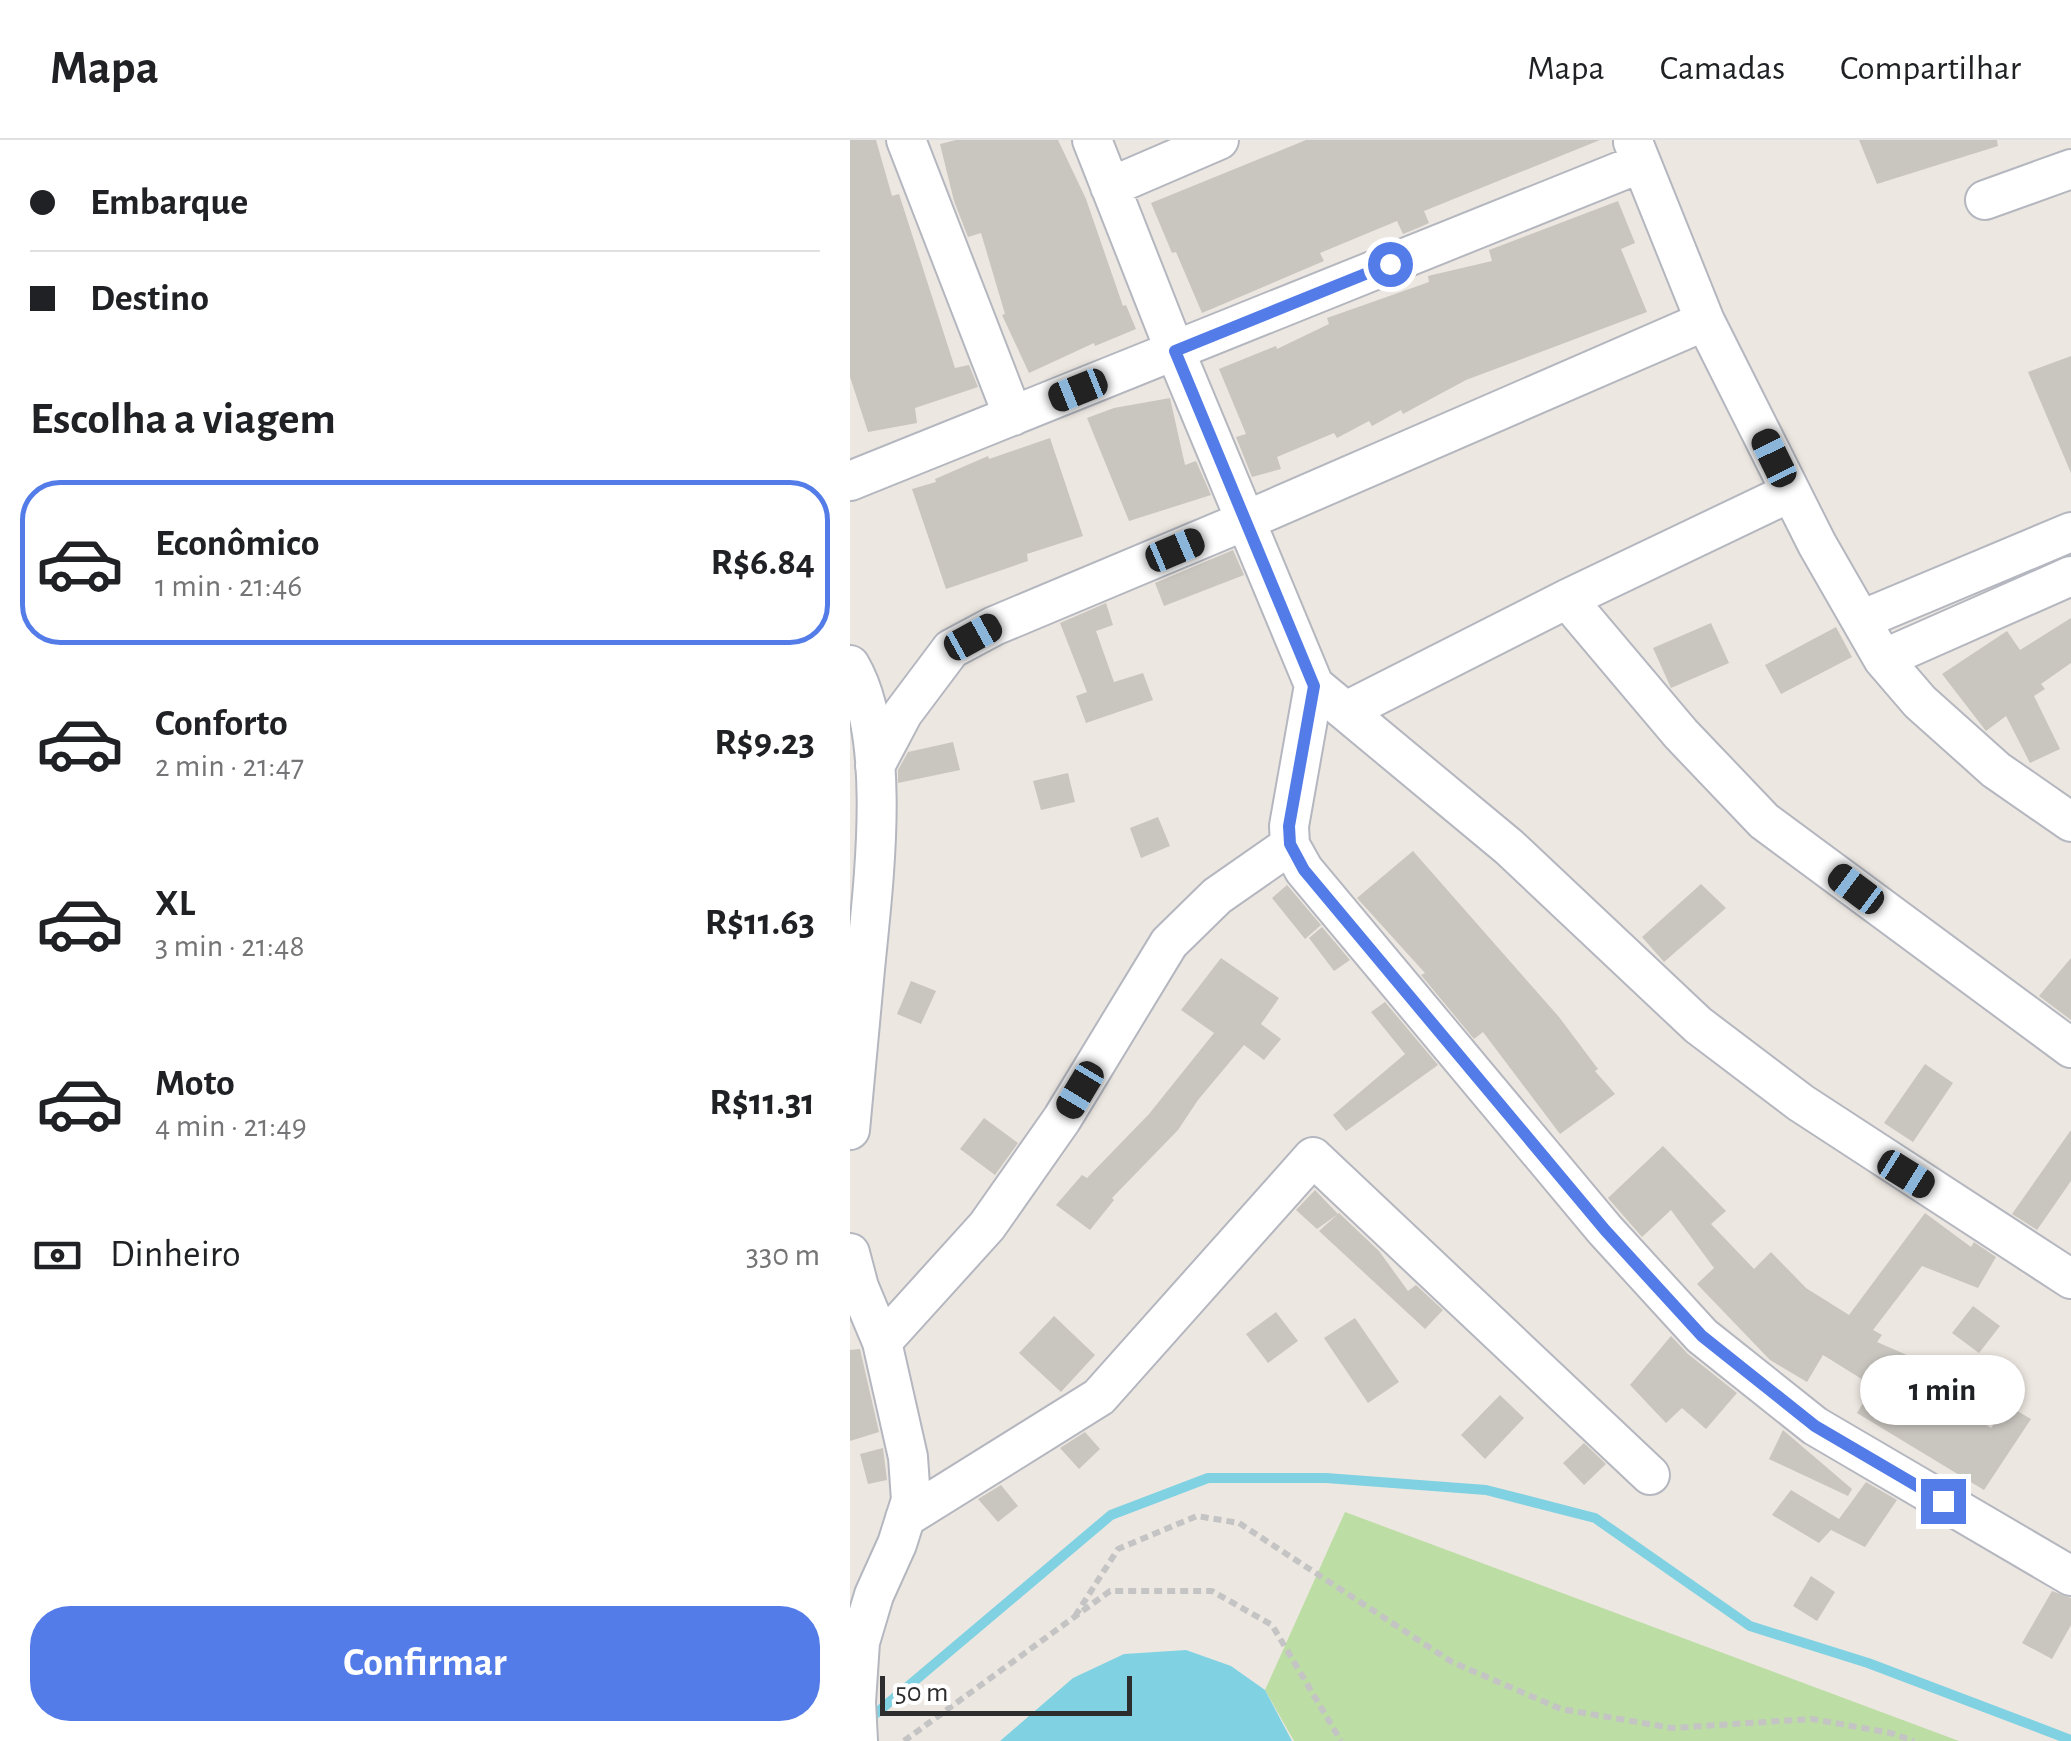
<!DOCTYPE html>
<html lang="pt">
<head>
<meta charset="utf-8">
<style>
  :root { --surface:#fff; --page:#f6f6f6; --text:#202124; --muted:#757577; --line:#e0e0e0; --accent:#537ce8 }
  body { margin:0; font-family:"Alegreya Sans",sans-serif; background:var(--page); color:var(--text); height:100vh; display:flex; flex-direction:column; font-size:38px; white-space:nowrap }
  * { box-sizing:border-box; margin:0 }
  p { font-size:32px; color:var(--muted) }
  .icon { flex:none; width:55px; height:55px; fill:none; stroke:currentColor; stroke-width:2; stroke-linecap:round; stroke-linejoin:round }
  .map { position:relative; flex:1; overflow:hidden }
  .details { display:flex; flex-direction:column; background:var(--surface); width:850px }
  .details>* { flex:none }
  .banner { display:grid; align-content:center; height:220px; padding:0 30px; background:var(--surface) }
  .scale { position:absolute; left:30px; bottom:25px; width:252px; box-sizing:border-box; padding-left:10px; border:5px solid #2d2d2d; border-top:0; font-size:28px; line-height:35px; white-space:nowrap; color:#2d2d2d; -webkit-text-stroke:8px #fff; paint-order:stroke }
  .end { position:absolute; width:45px; height:45px; margin:-22px; border:12px solid #537ce8; background:#fff; box-shadow:0 0 0 5px #fff }
  .from { border-radius:50% }
  .bubble { position:absolute; height:70px; border-radius:35px; background:var(--surface); box-shadow:0 2px 8px #0004; font-size:32px; font-weight:700; line-height:70px; text-align:center }
  .car { position:absolute; width:30px; height:60px; margin:-30px -15px; border-radius:12px; box-shadow:0 0 8px 2px #0007; background:linear-gradient(#222 24%,#8ab4d8 0 40%,#222 0 76%,#8ab4d8 0 86%,#222 0) }
  .banner b { display:flex; align-items:center; gap:35px; height:95px; font-size:38px }
  .banner b+b { border-top:2px solid var(--line) }
  .banner i { width:25px; height:25px; background:var(--text) }
  ul { padding:0; list-style:none }
  li { display:flex; align-items:center; gap:30px; height:165px; margin:0 20px 15px; padding:0 10px; border:5px solid transparent; border-radius:40px }
  li div { flex:1 }
  li b { display:block; font-size:38px }
  li em { font-style:normal; font-weight:700 }
  li.selected { border-color:var(--accent) }
  li>.icon { width:90px; height:90px; stroke-width:1.5 }
  h2 { padding:0 30px; font-size:45px; line-height:120px }
  .pay { display:flex; align-items:center; gap:25px; height:110px; padding:0 30px; font-size:38px }
  .pay p { margin-inline-start:auto }
  .cta { display:flex; gap:20px; margin-top:auto; padding:20px 30px }
  .cta a { flex:1; height:115px; border-radius:40px; background:var(--accent); color:#fff; font-size:40px; font-weight:700; line-height:115px; text-align:center }
  header { display:flex; align-items:center; gap:60px; box-sizing:border-box; height:140px; padding:0 50px; background:var(--surface); border-bottom:2px solid var(--line) }
  header strong { font-size:48px }
  nav { display:flex; gap:55px; margin-inline-start:auto; font-size:35px }
  main { display:flex; flex:1; min-height:0 }
  .map>svg:first-child { display:block }
</style>
</head>
<body>
<header>
<strong>Mapa</strong>
<nav><a>Mapa</a><a>Camadas</a><a>Compartilhar</a></nav>
</header>
<main>
<section class="details">
<div class="banner">
<b><i class="from"></i>Embarque</b>
<b><i></i>Destino</b>
</div>
<h2>Escolha a viagem</h2>
<ul>
<li class="selected"><svg class="icon" aria-label="car" viewBox="0 0 24 24"><path d="M5 17H2v-5l4-1 3-4h7l3 4 3 1v5h-3M9 17h6M6 11h13"/><circle cx="7" cy="17" r="2"/><circle cx="17" cy="17" r="2"/></svg><div><b>Econômico</b><p>1 min · 21:46</p></div><em>R$6.84</em></li>
<li><svg class="icon" aria-label="car" viewBox="0 0 24 24"><path d="M5 17H2v-5l4-1 3-4h7l3 4 3 1v5h-3M9 17h6M6 11h13"/><circle cx="7" cy="17" r="2"/><circle cx="17" cy="17" r="2"/></svg><div><b>Conforto</b><p>2 min · 21:47</p></div><em>R$9.23</em></li>
<li><svg class="icon" aria-label="car" viewBox="0 0 24 24"><path d="M5 17H2v-5l4-1 3-4h7l3 4 3 1v5h-3M9 17h6M6 11h13"/><circle cx="7" cy="17" r="2"/><circle cx="17" cy="17" r="2"/></svg><div><b>XL</b><p>3 min · 21:48</p></div><em>R$11.63</em></li>
<li><svg class="icon" aria-label="car" viewBox="0 0 24 24"><path d="M5 17H2v-5l4-1 3-4h7l3 4 3 1v5h-3M9 17h6M6 11h13"/><circle cx="7" cy="17" r="2"/><circle cx="17" cy="17" r="2"/></svg><div><b>Moto</b><p>4 min · 21:49</p></div><em>R$11.31</em></li>
</ul>
<div class="pay"><svg class="icon" aria-label="cash" viewBox="0 0 24 24"><path d="M3 7h18v10H3z"/><circle cx="12" cy="12" r="2"/></svg>Dinheiro<p>330 m</p></div>
<div class="cta"><a>Confirmar</a></div>
</section>
<div class="map">
<svg width="1221" height="1601" viewBox="0 0 1221 1601">
  <rect width="100%" height="100%" fill="#ede7e1"/>
  <!-- green -->
  <path fill="#bcdda4" d="M 495,1372 L 1109,1601 L 444,1601 L 415,1550 Z"/>
  <!-- water -->
  <path fill="#80d2e3" d="M 336,1510 L 381,1526 L 415,1550 L 442,1601 L 150,1601 L 223,1538 L 274,1514 Z"/>
  <g fill="none" stroke-linecap="round" stroke-linejoin="round">
    <!-- stream -->
    <path stroke="#80d2e3" stroke-width="10" d="M 17,1581 L 261,1375 L 358,1338 L 476,1338 L 636,1350 L 745,1378 L 900,1486 L 1018,1523 L 1221,1600"/>
  </g>
  <!-- building -->
  <path fill="#c9c5bf" d="M 0,0 L 26,0 L 42,56 L 49,54 L 105,228 L 119,225 L 128,247 L 65,268 L 67,283 L 18,292 L 0,237 Z
    M 106,0 L 208,0 L 236,59 L 273,166 L 276,165 L 286,189 L 245,206 L 244,203 L 179,233 L 152,175 L 155,174 L 131,93 L 118,97 L 104,61 L 90,4 Z
    M 456,0 L 750,0 L 574,71 L 579,83 L 568,88 L 553,94 L 547,81 L 470,113 L 474,121 L 352,173 L 326,112 L 322,113 L 301,63 Z
    M 1009,0 L 1147,0 L 1148,6 L 1027,44 Z
    M 768,61 L 785,103 L 771,109 L 797,172 L 616,240 L 553,274 L 551,270 L 522,286 L 519,281 L 487,298 L 484,293 L 427,317 L 431,329 L 402,337 L 386,297 L 396,294 L 369,229 L 426,206 L 427,209 L 479,184 L 477,178 L 579,142 L 578,136 L 642,121 L 639,110 Z
    M 1221,216 L 1221,333 L 1178,232 Z
    M 320,258 L 335,325 L 346,321 L 361,355 L 279,381 L 237,278 L 264,268 Z
    M 200,298 L 233,396 L 177,414 L 178,421 L 96,449 L 62,349 L 86,342 L 85,339 L 138,316 L 139,319 Z
    M 383,410 L 394,435 L 314,466 L 305,443 Z
    M 256,463 L 263,485 L 246,491 L 264,542 L 293,533 L 303,560 L 236,583 L 226,556 L 237,552 L 210,483 Z
    M 1221,478 L 1221,523 L 1191,544 L 1195,549 L 1184,556 L 1210,609 L 1180,623 L 1156,576 L 1136,591 L 1092,534 L 1157,491 L 1170,510 Z
    M 861,483 L 879,523 L 821,548 L 803,508 Z
    M 986,487 L 1002,517 L 931,554 L 915,525 Z
    M 103,602 L 110,630 L 48,643 L 48,630 L 58,612 Z
    M 218,633 L 225,662 L 191,670 L 183,641 Z
    M 308,677 L 320,706 L 291,718 L 280,688 Z
    M 563,711 L 709,877 L 748,929 L 745,931 L 765,954 L 710,994 L 633,892 L 624,899 L 571,835 L 575,833 L 507,758 Z
    M 851,744 L 876,768 L 814,822 L 792,797 Z
    M 437,745 L 471,785 L 455,799 L 422,758 Z
    M 472,787 L 500,820 L 484,831 L 459,798 Z
    M 371,818 L 429,858 L 411,884 L 431,899 L 414,920 L 394,905 L 348,960 L 328,990 L 262,1058 L 264,1060 L 240,1090 L 206,1065 L 232,1035 L 237,1038 L 299,974 L 364,893 L 331,870 Z
    M 1221,818 L 1221,880 L 1189,856 Z
    M 61,841 L 86,851 L 71,884 L 47,874 Z
    M 535,862 L 588,925 L 496,991 L 483,975 L 555,914 L 521,872 Z
    M 1075,924 L 1103,943 L 1063,1002 L 1034,983 Z
    M 134,978 L 168,1003 L 145,1035 L 110,1009 Z
    M 1221,990 L 1221,1041 L 1187,1090 L 1162,1074 Z
    M 813,1006 L 876,1071 L 861,1084 L 904,1129 L 921,1112 L 956,1148 L 999,1175 L 1075,1073 L 1121,1107 L 1124,1102 L 1146,1117 L 1128,1148 L 1072,1126 L 1023,1190 L 1032,1195 L 1027,1202 L 1073,1222 L 1064,1234 L 1141,1288 L 1157,1265 L 1181,1279 L 1134,1350 L 1007,1273 L 1023,1246 L 973,1215 L 957,1242 L 920,1220 L 847,1144 L 864,1128 L 821,1070 L 792,1097 L 758,1058 Z
    M 465,1050 L 488,1074 L 467,1089 L 446,1070 Z
    M 489,1073 L 529,1111 L 558,1151 L 566,1145 L 593,1170 L 575,1189 L 469,1091 Z
    M 1123,1166 L 1150,1186 L 1129,1213 L 1102,1193 Z
    M 426,1172 L 448,1201 L 418,1223 L 396,1194 Z
    M 204,1176 L 245,1215 L 211,1252 L 169,1213 Z
    M 505,1178 L 549,1242 L 518,1263 L 474,1198 Z
    M 821,1196 L 838,1214 L 887,1253 L 856,1289 L 832,1268 L 816,1283 L 780,1245 Z
    M 10,1209 L 29,1292 L 0,1301 L 0,1210 Z
    M 650,1255 L 674,1278 L 635,1319 L 611,1295 Z
    M 933,1290 L 1002,1349 L 998,1356 L 919,1319 Z
    M 235,1292 L 250,1309 L 229,1329 L 210,1308 Z
    M 734,1303 L 756,1324 L 734,1345 L 713,1323 Z
    M 33,1308 L 37,1340 L 18,1344 L 10,1314 Z
    M 1016,1342 L 1047,1360 L 1015,1407 L 981,1390 L 969,1403 L 922,1375 L 941,1350 L 989,1379 Z
    M 151,1345 L 168,1366 L 148,1382 L 128,1359 Z
    M 961,1436 L 985,1452 L 967,1481 L 943,1466 Z
    M 1202,1451 L 1221,1458 L 1221,1485 L 1202,1519 L 1172,1503 Z"/>
  <g fill="none" stroke-linecap="round" stroke-linejoin="round">
    <!-- minor casing -->
    <g stroke="#b4b7bf" stroke-width="42">
      <path id="minor" d="M 56,0 L 163,276
        M 242,0 L 325,211 L 464,545 L 439,686 L 440,705 L 454,730 L 755,1090 L 852,1196 L 965,1286 L 1221,1436
        M 783,2 L 855,181 L 967,404 L 1033,519 L 1070,562 L 1146,630 L 1221,682
        M 260,47 L 369,0
        M 1135,60 L 1221,29
        M 0,341 L 791,23
        M 717,459 L 941,352
        M 1011,480 L 1221,392
        M 1033,519 L 1221,436
        M 0,525 C 43,597 23,746 15,829 C 10,882 5,936 0,990
        M 464,545 L 659,707 L 848,885 L 951,963 L 1221,1139
        M 496,571 L 717,459 L 831,594 L 914,681 L 1221,908
        M 25,626 L 53,573 L 101,509 L 144,486 L 397,380 L 855,181
        M 0,1113 L 9,1147 L 32,1202 L 58,1317 L 61,1360 L 47,1404 L 24,1455 L 10,1502 L 6,1562 L 8,1601
        M 32,1202 L 137,1086 L 212,979 L 319,803 L 367,756 L 440,705
        M 55,1378 L 249,1257 L 463,1017 L 800,1335"/>
    </g>
    <!-- path -->
    <path stroke="#c4c4c4" stroke-width="6" stroke-dasharray="8 5" stroke-linecap="butt" d="M 225,1476 L 268,1409 L 347,1376 L 389,1383 L 602,1522 L 711,1569 L 822,1588 L 962,1579 L 1041,1593 L 1064,1601
      M 54,1601 L 260,1451 L 362,1451 L 422,1485 L 491,1601"/>
    <!-- minor -->
    <use href="#minor" stroke="#fff" stroke-width="38"/>
  </g>
  <g fill="none" stroke-linecap="round" stroke-linejoin="round">
    <!-- route -->
    <path stroke="#537ce8" stroke-width="12" d="M 540,124 L 325,211 L 464,546 L 439,686 L 440,704 L 454,730 L 755,1090 L 852,1196 L 965,1286 L 1093,1361"/>
  </g>
</svg>
<div class="scale">50 m</div>
<i class="end from" style="left:540px;top:124px"></i>
<i class="end" style="left:1093px;top:1361px"></i>
<div class="bubble" style="left:1010px;top:1215px;width:165px">1 min</div>
<i class="car" style="left:228px;top:250px;rotate:248deg"></i>
<i class="car" style="left:924px;top:318px;rotate:334deg"></i>
<i class="car" style="left:325px;top:410px;rotate:67deg"></i>
<i class="car" style="left:123px;top:497px;rotate:61deg"></i>
<i class="car" style="left:1006px;top:749px;rotate:307deg"></i>
<i class="car" style="left:230px;top:950px;rotate:211deg"></i>
<i class="car" style="left:1056px;top:1034px;rotate:122deg"></i>
</div>
</main>
</body>
</html>
